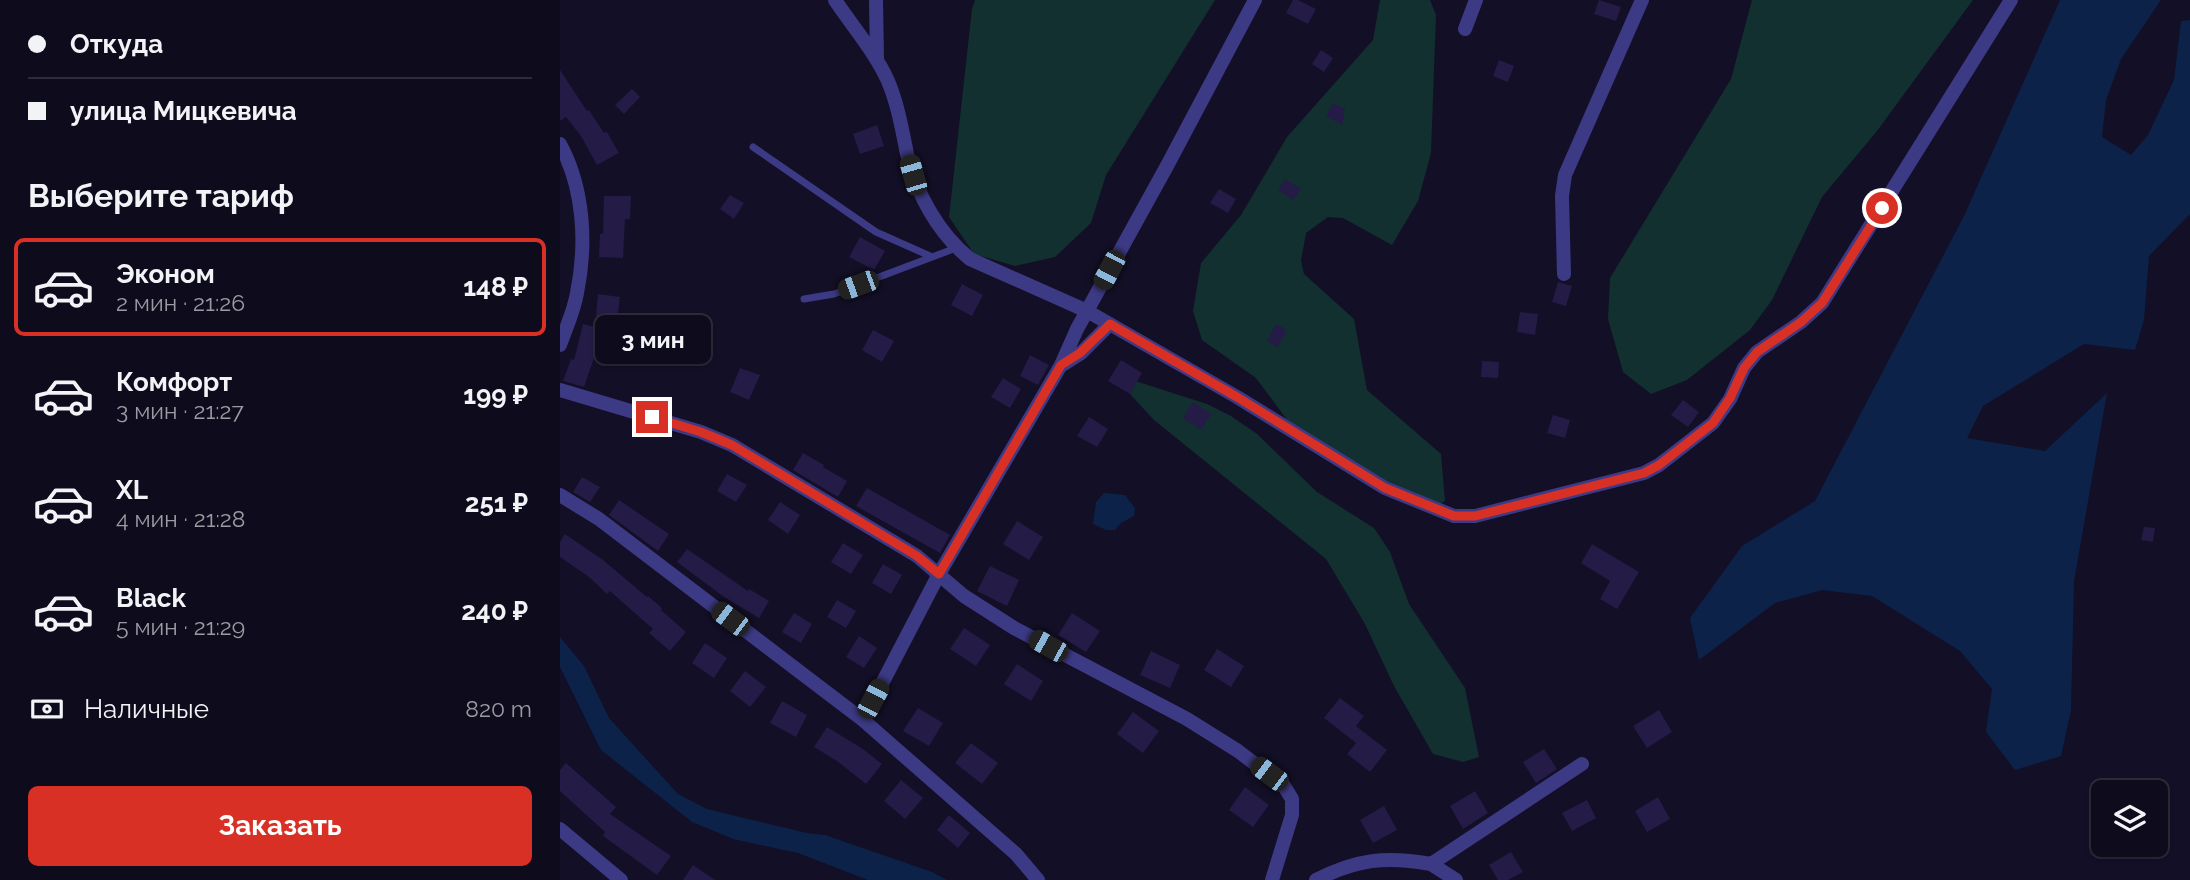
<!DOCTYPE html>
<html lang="ru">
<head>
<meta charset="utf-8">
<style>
  :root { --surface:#0e0b1c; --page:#1c1929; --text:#f1f3f6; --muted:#9b9ba3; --line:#2e2b3b; --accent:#d93025 }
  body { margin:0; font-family:Raleway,sans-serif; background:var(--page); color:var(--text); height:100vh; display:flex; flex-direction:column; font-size:26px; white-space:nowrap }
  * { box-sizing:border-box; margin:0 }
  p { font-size:23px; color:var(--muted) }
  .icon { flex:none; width:38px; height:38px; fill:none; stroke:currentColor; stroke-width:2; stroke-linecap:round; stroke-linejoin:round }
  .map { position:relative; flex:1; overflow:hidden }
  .side { display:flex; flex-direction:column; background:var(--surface); width:560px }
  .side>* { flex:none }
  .hud { display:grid; align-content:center; height:154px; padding:0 28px; background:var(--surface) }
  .buttons { position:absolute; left:1531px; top:780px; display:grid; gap:14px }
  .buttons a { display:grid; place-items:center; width:77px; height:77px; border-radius:10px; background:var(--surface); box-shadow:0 2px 5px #0004,0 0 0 2px var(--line); font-size:35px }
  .end { position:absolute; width:32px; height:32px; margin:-16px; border:9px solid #d93025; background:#fff; box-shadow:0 0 0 4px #fff }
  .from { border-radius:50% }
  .bubble { position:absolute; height:49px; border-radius:10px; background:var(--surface); box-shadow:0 2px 5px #0004,0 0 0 2px var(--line); font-size:23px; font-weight:700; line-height:49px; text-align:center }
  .car { position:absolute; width:21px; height:42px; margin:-21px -10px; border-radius:9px; box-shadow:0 0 5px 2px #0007; background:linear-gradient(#222 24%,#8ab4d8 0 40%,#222 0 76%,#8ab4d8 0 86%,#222 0) }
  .hud b { display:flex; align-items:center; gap:24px; height:66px; font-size:26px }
  .hud b+b { border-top:2px solid var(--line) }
  .hud i { width:18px; height:18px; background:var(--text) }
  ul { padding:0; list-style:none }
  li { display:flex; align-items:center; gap:21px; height:98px; margin:0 14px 10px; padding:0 14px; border:4px solid transparent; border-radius:10px }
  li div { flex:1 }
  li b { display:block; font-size:26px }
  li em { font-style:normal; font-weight:700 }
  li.on { border-color:var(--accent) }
  li>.icon { width:63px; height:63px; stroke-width:1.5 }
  h2 { padding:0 28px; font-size:32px; line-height:84px }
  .pay { display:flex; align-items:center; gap:18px; height:77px; padding:0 28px; font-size:26px }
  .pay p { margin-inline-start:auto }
  .action { display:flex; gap:14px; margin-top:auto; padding:14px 28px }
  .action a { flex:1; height:80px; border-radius:10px; background:var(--accent); color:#fff; font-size:28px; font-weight:700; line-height:80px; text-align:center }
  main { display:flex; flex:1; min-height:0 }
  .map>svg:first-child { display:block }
</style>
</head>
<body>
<main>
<section class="side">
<div class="hud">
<b><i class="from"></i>Откуда</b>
<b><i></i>улица Мицкевича</b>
</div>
<h2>Выберите тариф</h2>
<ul>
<li class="on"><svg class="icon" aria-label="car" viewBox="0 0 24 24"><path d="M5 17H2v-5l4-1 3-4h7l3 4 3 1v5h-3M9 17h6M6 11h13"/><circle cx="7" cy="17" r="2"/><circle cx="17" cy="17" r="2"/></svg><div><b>Эконом</b><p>2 мин · 21:26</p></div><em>148 ₽</em></li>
<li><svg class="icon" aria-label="car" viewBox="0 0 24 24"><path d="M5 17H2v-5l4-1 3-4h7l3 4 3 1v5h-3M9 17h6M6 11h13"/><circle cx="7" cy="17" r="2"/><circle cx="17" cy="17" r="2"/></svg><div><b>Комфорт</b><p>3 мин · 21:27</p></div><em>199 ₽</em></li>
<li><svg class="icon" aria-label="car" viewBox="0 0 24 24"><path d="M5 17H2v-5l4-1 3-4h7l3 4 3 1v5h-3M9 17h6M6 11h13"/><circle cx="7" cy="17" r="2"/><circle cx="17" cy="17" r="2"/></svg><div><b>XL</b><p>4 мин · 21:28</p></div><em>251 ₽</em></li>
<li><svg class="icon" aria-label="car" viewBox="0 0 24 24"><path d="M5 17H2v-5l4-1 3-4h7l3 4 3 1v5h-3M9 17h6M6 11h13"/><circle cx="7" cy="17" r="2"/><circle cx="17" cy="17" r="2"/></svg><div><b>Black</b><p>5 мин · 21:29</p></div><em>240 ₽</em></li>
</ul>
<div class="pay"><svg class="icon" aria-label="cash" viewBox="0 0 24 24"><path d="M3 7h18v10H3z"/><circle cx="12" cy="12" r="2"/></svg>Наличные<p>820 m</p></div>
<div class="action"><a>Заказать</a></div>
</section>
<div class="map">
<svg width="1630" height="880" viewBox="0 0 1630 880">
  <rect width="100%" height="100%" fill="#130f26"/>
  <!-- green -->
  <path fill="#12302f" d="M 415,0 L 655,0 L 546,175 L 531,223 L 495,257 L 455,266 L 414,254 L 389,217 L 412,9 Z
    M 820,0 L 870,0 L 876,15 L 871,153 L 858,201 L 832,245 L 783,218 L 768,217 L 746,233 L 741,261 L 744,274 L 794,319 L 807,390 L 881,454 L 885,501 L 872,509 L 742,440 L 696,378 L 642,340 L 633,311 L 641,263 L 681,215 L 727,137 L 813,40 Z
    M 1192,0 L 1413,0 L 1317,131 L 1262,197 L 1212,300 L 1190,330 L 1127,380 L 1091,394 L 1063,372 L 1048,319 L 1050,278 L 1171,79 Z
    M 566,378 L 647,404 L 671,416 L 697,434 L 757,492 L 814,528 L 830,552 L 849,604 L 905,688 L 919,757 L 903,762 L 873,754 L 834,686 L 805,624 L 766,559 L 594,420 L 570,394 Z"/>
  <!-- water -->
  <path fill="#0c2248" d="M 1500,0 L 1601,0 L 1561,59 L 1546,100 L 1542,137 L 1571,155 L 1588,135 L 1614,80 L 1621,21 L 1630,20 L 1630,214 L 1589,256 L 1584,320 L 1575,350 L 1524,344 L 1423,406 L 1407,438 L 1485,451 L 1547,393 L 1514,581 L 1511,710 L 1501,756 L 1455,770 L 1426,732 L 1432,689 L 1400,651 L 1312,596 L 1262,590 L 1215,603 L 1139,660 L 1130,618 L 1182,546 L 1255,501 L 1404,216 Z
    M 544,493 L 565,495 L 575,508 L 574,516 L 561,523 L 555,530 L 546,530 L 533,524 L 536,502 Z
    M 0,637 L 24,666 L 49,718 L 118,794 L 147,809 L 247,833 L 265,835 L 372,872 L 387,880 L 308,880 L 238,853 L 173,839 L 132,822 L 41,750 L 0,667 Z"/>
  <!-- building -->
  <path fill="#241b47" d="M 733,0 L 738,0 L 756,9 L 748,24 L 726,13 Z
    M 1039,0 L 1061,7 L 1056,21 L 1034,14 Z
    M 761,50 L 773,58 L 764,72 L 752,64 Z
    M 939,60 L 954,66 L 948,82 L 933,76 Z
    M 0,70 L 27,111 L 29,110 L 44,133 L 47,132 L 59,153 L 37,165 L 21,136 L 6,117 L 0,121 Z
    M 72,89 L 80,97 L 64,114 L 55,105 Z
    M 773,103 L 785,109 L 782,125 L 766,116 Z
    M 317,125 L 324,146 L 300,154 L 293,134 Z
    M 725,179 L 741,189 L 733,200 L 718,190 Z
    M 659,189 L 676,199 L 668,213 L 650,203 Z
    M 170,195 L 184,203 L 174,219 L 160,209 Z
    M 44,196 L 71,196 L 70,219 L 65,219 L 63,258 L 39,257 L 40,234 L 43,234 Z
    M 300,237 L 325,251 L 314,270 L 289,257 Z
    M 998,282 L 1012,286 L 1006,306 L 992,302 Z
    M 402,284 L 423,295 L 412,316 L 391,305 Z
    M 38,294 L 60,297 L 57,321 L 51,320 L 42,354 L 36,352 L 24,387 L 3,381 L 11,359 L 14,360 L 23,324 L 35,327 Z
    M 960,312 L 978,314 L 975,335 L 957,332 Z
    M 716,324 L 727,330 L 718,347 L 707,341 Z
    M 313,330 L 334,341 L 322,362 L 302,350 Z
    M 470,355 L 489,365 L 478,385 L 460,376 Z
    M 561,360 L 582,373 L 570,394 L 548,381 Z
    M 922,361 L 939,362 L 938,378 L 921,377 Z
    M 180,368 L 200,375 L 189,400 L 170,392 Z
    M 443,378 L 461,389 L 450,408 L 431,397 Z
    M 1123,400 L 1139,412 L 1128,427 L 1111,415 Z
    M 633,402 L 651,414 L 641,430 L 623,418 Z
    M 993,415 L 1010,420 L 1005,438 L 987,433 Z
    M 529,417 L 548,429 L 537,447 L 517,436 Z
    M 243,453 L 264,465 L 263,467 L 287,481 L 278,497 L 233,470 Z
    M 167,474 L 187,485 L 176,502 L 157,491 Z
    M 22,477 L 40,487 L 30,502 L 13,492 Z
    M 307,488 L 390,535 L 380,553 L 296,506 Z
    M 59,500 L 109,534 L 98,551 L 49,515 Z
    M 220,502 L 240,515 L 228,534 L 208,520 Z
    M 457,521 L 483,537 L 469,560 L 443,544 Z
    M 1584,527 L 1595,528 L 1593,542 L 1581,540 Z
    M 5,534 L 43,560 L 87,597 L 88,596 L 102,608 L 101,610 L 126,632 L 110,651 L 89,633 L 93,629 L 68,607 L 50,591 L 47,594 L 29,577 L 0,557 L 0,542 Z
    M 283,543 L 303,555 L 291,574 L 271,562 Z
    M 1032,544 L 1079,572 L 1057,609 L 1040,599 L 1050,581 L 1021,563 Z
    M 127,549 L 188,591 L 189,589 L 209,601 L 199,618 L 164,597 L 117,562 Z
    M 323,564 L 342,575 L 331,594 L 312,583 Z
    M 430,566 L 459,580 L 447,606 L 417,591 Z
    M 277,600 L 296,611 L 286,628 L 267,617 Z
    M 234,613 L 252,624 L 241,643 L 222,632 Z
    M 512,613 L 540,631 L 526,652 L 498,635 Z
    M 404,628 L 430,645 L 416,666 L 390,649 Z
    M 299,636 L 317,648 L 304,668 L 286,657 Z
    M 145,643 L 167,658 L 154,678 L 132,663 Z
    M 657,649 L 684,666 L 671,687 L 644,670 Z
    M 591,651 L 620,665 L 610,688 L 580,675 Z
    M 457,664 L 483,681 L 471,701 L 444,684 Z
    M 185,671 L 206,687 L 190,707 L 170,691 Z
    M 780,698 L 804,716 L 796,726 L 827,750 L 810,772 L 787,754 L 796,743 L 764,718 Z
    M 222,701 L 247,715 L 236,737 L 210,723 Z
    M 358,708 L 383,723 L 369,746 L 343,731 Z
    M 1099,710 L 1112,732 L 1087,748 L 1073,726 Z
    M 573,712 L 599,731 L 583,753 L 557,734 Z
    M 267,727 L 303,749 L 322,764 L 306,784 L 277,761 L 254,747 Z
    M 411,743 L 438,763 L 422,784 L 395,763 Z
    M 984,749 L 997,769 L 976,783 L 963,762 Z
    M 6,763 L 56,807 L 50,814 L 111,856 L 97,875 L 43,836 L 45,832 L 0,791 L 0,770 Z
    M 341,780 L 363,798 L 345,819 L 324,801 Z
    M 685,787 L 709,805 L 693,827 L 669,810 Z
    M 915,791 L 928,813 L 903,829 L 890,806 Z
    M 1098,797 L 1110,819 L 1087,832 L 1075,811 Z
    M 1027,800 L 1036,818 L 1012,831 L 1002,813 Z
    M 824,806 L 837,830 L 813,843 L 800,820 Z
    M 389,815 L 410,833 L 398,848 L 377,830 Z
    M 951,852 L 963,872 L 948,880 L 938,880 L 929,865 Z
    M 133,865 L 155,880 L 123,880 Z"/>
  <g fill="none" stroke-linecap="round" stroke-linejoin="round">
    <!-- lane -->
    <path stroke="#3d3a85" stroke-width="7" d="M 193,147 L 316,232 L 370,256
      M 244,299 L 274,294 L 396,248"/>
    <!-- street -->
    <path stroke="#3d3a85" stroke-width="14" d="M 275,0 C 293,27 315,52 328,81 C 338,105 342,129 347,154 C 356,193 378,233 410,259 L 527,311 L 677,397 L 825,488 L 894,516 L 915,516 L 1084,473 L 1099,465 L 1153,423 L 1170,399 L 1184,368 L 1197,352 L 1241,322 L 1262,303 L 1451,0
      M 316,0 L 317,59
      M 905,29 L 916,0
      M 0,144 C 24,188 27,244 17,293 C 14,311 6,328 0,345
      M 1004,274 L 1002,196 L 1005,175 L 1082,0
      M 502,365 L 521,353 L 550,324
      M 0,390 L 141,432 L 172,445 L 357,556 L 404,596 L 454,628 L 627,719 L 678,751 L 724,786 L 732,799 L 732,815 L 712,880
      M 0,495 L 39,519 L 303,720 L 456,854 L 478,880
      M 303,720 L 379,574 L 501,365 L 517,329 L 608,164 L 695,0
      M 0,829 L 61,880
      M 871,864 L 896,880
      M 756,880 C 797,859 826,856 871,864 L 1022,764"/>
  </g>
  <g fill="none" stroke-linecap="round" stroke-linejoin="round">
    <!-- route -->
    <path stroke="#d93025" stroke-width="9" d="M 92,417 L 141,432 L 172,445 L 357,556 L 379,574 L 501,365 L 520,353 L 550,324 L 677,397 L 825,488 L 894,516 L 915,516 L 1084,473 L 1099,465 L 1153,423 L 1170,398 L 1184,368 L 1197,352 L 1241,322 L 1262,303 L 1322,208"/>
  </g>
</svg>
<div class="buttons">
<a><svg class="icon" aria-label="layers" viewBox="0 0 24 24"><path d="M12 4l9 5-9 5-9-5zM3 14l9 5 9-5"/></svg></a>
</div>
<i class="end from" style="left:1322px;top:208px"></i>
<i class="end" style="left:92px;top:417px"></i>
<div class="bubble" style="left:35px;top:315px;width:116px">3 мин</div>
<i class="car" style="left:353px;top:175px;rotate:344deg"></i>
<i class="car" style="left:549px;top:270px;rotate:208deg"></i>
<i class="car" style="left:298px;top:285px;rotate:250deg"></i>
<i class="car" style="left:170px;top:619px;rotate:307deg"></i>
<i class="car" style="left:488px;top:646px;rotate:299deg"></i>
<i class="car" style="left:313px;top:699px;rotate:28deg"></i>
<i class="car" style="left:709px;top:774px;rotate:307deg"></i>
</div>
</main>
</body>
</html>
